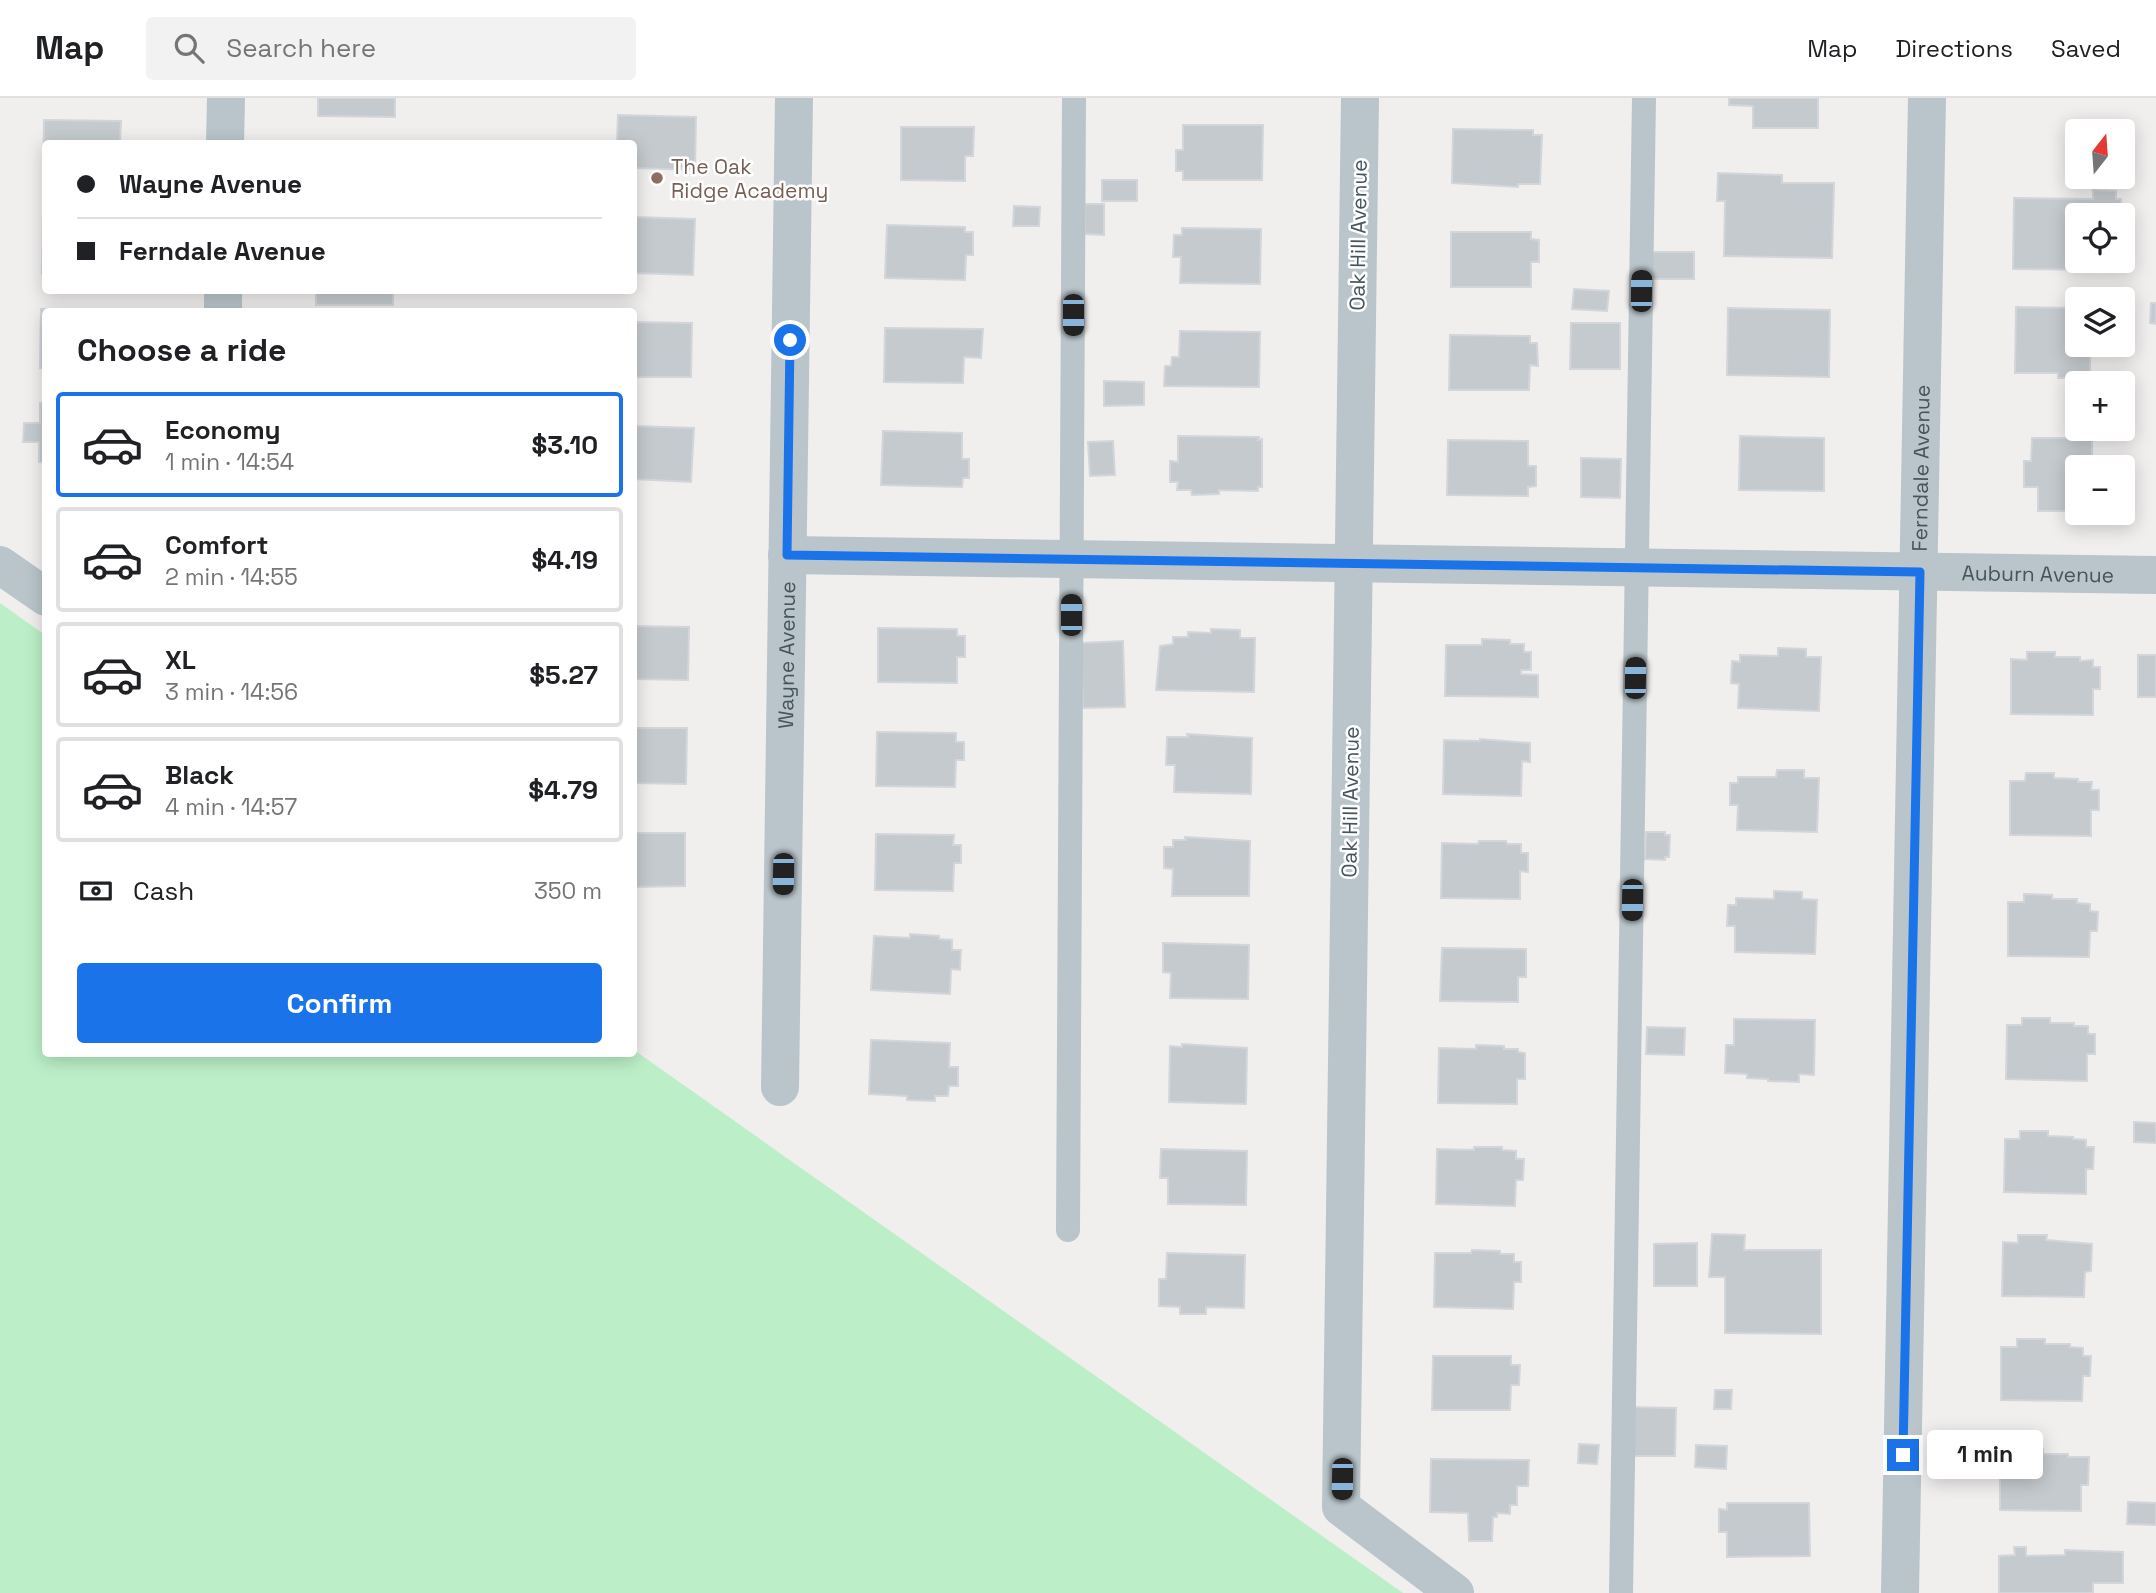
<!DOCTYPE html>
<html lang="en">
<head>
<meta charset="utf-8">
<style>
  :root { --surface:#fff; --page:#f2f2f2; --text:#202124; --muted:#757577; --line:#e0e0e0; --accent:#1a73e8 }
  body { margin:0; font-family:"Space Grotesk",sans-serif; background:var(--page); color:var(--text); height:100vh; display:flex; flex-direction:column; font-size:26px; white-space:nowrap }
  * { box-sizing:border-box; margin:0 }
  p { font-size:23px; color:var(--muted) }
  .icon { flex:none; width:38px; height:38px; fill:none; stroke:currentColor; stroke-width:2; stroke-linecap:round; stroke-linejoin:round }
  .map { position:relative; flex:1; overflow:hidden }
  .side { position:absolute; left:42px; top:210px; width:595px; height:749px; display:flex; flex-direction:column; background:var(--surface); border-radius:7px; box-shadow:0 4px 18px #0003 }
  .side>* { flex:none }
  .hud { position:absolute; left:42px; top:42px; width:595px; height:154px; border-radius:7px; box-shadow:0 4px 18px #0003; display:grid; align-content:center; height:154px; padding:0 35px; background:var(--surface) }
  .needle { width:46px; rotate:17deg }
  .tools { position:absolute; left:2065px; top:21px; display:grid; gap:14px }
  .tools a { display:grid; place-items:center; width:70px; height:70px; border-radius:7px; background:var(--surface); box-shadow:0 4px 18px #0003; font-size:35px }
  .end { position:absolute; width:32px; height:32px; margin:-16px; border:9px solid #1a73e8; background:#fff; box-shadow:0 0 0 4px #fff }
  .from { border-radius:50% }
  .bubble { position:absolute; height:49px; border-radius:7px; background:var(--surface); box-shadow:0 4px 18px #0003; font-size:23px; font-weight:700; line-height:49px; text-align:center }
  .car { position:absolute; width:21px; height:42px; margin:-21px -10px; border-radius:9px; box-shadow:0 0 5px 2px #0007; background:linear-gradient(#222 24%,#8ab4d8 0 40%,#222 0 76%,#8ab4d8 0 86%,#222 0) }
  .hud b { display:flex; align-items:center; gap:24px; height:66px; font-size:26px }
  .hud b+b { border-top:2px solid var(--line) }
  .hud i { width:18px; height:18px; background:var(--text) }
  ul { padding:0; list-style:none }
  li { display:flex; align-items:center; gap:21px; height:105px; margin:0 14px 10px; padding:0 21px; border:4px solid var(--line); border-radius:7px }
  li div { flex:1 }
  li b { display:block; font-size:26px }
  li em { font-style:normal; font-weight:700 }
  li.current { border-color:var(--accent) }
  li>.icon { width:63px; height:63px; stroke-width:1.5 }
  h2 { padding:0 35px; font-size:32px; line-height:84px }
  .pay { display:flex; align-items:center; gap:18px; height:77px; padding:0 35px; font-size:26px }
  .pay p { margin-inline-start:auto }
  .cta { display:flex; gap:14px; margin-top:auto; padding:14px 35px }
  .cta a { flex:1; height:80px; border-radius:7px; background:var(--accent); color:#fff; font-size:28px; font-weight:700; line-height:80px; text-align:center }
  header { display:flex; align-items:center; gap:42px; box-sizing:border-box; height:98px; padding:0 35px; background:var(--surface); border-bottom:2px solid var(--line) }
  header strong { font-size:33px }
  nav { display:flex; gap:38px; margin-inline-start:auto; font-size:24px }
  .search { width:490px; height:63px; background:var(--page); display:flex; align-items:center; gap:18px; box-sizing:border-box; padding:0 24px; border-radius:7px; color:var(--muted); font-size:26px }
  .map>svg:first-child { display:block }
</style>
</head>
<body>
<header>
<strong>Map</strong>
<div class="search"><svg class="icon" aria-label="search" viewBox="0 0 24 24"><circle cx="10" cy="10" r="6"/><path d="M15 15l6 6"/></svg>Search here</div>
<nav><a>Map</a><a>Directions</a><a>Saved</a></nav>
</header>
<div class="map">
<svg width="2156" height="1495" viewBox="0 0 2156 1495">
  <rect width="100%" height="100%" fill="#f1eeee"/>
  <!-- green -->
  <path fill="#bcefc7" d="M 0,505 L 45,537 L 46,956 L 634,956 L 634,952 L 1403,1495 L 0,1495 Z"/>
  <!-- building -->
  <path fill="#c5cace" stroke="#d2d6da" stroke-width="2" d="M 318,0 L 395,0 L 395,19 L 318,18 Z
    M 1729,0 L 1818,0 L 1818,30 L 1753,30 L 1753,8 L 1729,7 Z
    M 618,17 L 696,19 L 695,72 L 634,70 L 634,46 L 609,46 L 617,45 Z
    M 44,22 L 121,23 L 120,46 L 46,46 L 46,82 L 43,82 Z
    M 1183,27 L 1263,27 L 1262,82 L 1183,82 L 1183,73 L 1176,73 L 1176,52 L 1183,52 Z
    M 901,29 L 974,29 L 973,58 L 965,58 L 965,83 L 901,82 Z
    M 1453,31 L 1533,32 L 1533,37 L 1542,37 L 1540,86 L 1518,86 L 1518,89 L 1452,85 Z
    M 1718,75 L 1782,77 L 1782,85 L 1834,85 L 1832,160 L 1724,158 L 1725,103 L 1717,103 Z
    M 1102,82 L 1137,82 L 1137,103 L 1102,103 Z
    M 2093,92 L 2116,93 L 2116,101 L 2121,101 L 2121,117 L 2077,117 L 2077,163 L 2120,163 L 2120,172 L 2013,171 L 2014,100 L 2093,101 Z
    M 1085,106 L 1104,106 L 1104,137 L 1085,136 Z
    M 1014,108 L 1040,109 L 1039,128 L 1013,128 Z
    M 43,116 L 46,117 L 46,175 L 42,175 Z
    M 634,119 L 695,121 L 693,177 L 634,175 Z
    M 887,127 L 965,129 L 965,134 L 973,134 L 973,157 L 966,157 L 965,182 L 885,180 Z
    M 1182,130 L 1261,131 L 1260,186 L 1180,185 L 1181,159 L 1173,159 L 1174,137 L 1182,137 Z
    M 1451,134 L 1531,134 L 1531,141 L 1539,142 L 1539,164 L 1531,164 L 1531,189 L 1451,189 Z
    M 1651,154 L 1694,154 L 1694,181 L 1652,181 Z
    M 1574,191 L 1609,193 L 1607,213 L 1572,211 Z
    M 316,192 L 393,192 L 393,207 L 316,207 Z
    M 2151,205 L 2156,205 L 2156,226 L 2150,225 Z
    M 2016,209 L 2077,210 L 2077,247 L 2105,247 L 2105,252 L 2090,253 L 2090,276 L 2086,276 L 2086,280 L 2058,280 L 2058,275 L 2015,275 Z
    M 1728,210 L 1830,212 L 1829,279 L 1727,277 Z
    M 41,211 L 118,212 L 118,214 L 46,214 L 46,270 L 40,270 Z
    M 634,224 L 692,225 L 691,279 L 634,279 Z
    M 1571,225 L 1620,225 L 1620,271 L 1570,271 Z
    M 885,230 L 983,231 L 981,260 L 964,259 L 963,285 L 884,284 Z
    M 1180,233 L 1260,234 L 1259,289 L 1164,288 L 1165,268 L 1171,268 L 1172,259 L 1179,259 Z
    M 1450,237 L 1530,238 L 1530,245 L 1537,245 L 1538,268 L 1530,267 L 1529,292 L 1449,292 Z
    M 1104,283 L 1144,284 L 1144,307 L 1104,308 Z
    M 40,305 L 46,305 L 46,364 L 39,364 L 39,344 L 23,344 L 24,325 L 40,325 Z
    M 634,328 L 694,330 L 691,384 L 634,381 Z
    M 883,333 L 962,335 L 962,361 L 969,361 L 969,380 L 963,380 L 962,389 L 881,387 Z
    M 1178,338 L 1259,339 L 1258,342 L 1262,341 L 1262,389 L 1258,389 L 1258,393 L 1219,392 L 1219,396 L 1192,397 L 1191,392 L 1177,392 L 1178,384 L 1170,384 L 1170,363 L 1178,364 Z
    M 1740,338 L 1824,340 L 1824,393 L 1739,392 Z
    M 2032,340 L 2092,340 L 2092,369 L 2077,369 L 2077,413 L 2038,413 L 2038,389 L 2024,389 L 2024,363 L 2031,363 Z
    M 1448,342 L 1528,343 L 1528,368 L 1536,368 L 1536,388 L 1528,389 L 1528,398 L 1447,397 Z
    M 1113,343 L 1115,377 L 1090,378 L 1088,344 Z
    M 1581,360 L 1621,361 L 1620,400 L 1581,399 Z
    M 634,528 L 689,529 L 688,582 L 634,581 Z
    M 878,530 L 957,531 L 957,538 L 965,538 L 965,559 L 957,559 L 957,585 L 878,584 Z
    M 1211,531 L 1240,532 L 1240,540 L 1255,540 L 1254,594 L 1156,592 L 1160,548 L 1173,546 L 1173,539 L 1188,539 L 1188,534 L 1211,535 Z
    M 1482,541 L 1510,542 L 1510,546 L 1524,546 L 1524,554 L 1531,554 L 1531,572 L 1521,572 L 1521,576 L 1538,577 L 1538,599 L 1445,598 L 1446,547 L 1482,547 Z
    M 1123,543 L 1125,609 L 1083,610 L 1081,545 Z
    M 1778,550 L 1806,551 L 1806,559 L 1821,559 L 1819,613 L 1738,610 L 1739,586 L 1731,585 L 1732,563 L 1740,564 L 1740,557 L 1778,558 Z
    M 2027,554 L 2055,554 L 2055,559 L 2080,559 L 2080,563 L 2093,562 L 2093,569 L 2100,569 L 2100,591 L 2093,591 L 2093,617 L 2011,616 L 2011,561 L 2027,562 Z
    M 2138,557 L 2156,557 L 2156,599 L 2138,599 Z
    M 634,630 L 687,630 L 686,686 L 634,685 Z
    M 877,634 L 956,635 L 956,644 L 964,644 L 964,662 L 956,662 L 955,689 L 876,688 Z
    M 1187,636 L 1252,640 L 1251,696 L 1174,694 L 1175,667 L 1166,667 L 1167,639 L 1188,639 Z
    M 1480,641 L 1530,645 L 1530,664 L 1522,663 L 1521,698 L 1443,696 L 1444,642 L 1480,643 Z
    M 1777,672 L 1804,672 L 1804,680 L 1819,680 L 1817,734 L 1737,732 L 1738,707 L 1730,707 L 1730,685 L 1738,685 L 1738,679 L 1776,679 Z
    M 2026,675 L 2054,675 L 2054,680 L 2078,681 L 2078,684 L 2092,684 L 2091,692 L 2099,692 L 2099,712 L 2091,712 L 2091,738 L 2010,737 L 2010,683 L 2025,683 Z
    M 1646,734 L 1665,734 L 1665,737 L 1670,737 L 1669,759 L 1665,759 L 1665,762 L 1645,761 Z
    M 634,735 L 685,735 L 685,788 L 634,789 Z
    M 876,736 L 954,737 L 953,747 L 961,747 L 961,765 L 954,765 L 953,793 L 875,792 Z
    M 1185,739 L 1250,743 L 1249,798 L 1172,798 L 1173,771 L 1164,770 L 1164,749 L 1173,749 L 1173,742 L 1186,742 Z
    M 1479,743 L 1506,743 L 1507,746 L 1521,746 L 1521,755 L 1528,755 L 1528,774 L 1520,773 L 1520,801 L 1441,800 L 1442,745 L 1478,746 Z
    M 1774,793 L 1802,794 L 1802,801 L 1817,802 L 1815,856 L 1735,854 L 1735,828 L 1727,828 L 1728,807 L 1736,807 L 1736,800 L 1774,801 Z
    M 2024,796 L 2052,797 L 2052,801 L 2077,801 L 2077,805 L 2090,806 L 2090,813 L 2098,814 L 2097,833 L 2090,833 L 2089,859 L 2008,858 L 2008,804 L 2024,804 Z
    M 910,836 L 939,838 L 939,841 L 952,842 L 952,852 L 961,852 L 960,872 L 951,871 L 950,896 L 871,892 L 874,838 L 910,840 Z
    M 1163,845 L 1249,847 L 1248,901 L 1170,900 L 1171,875 L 1163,874 Z
    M 1442,850 L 1526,851 L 1526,879 L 1518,879 L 1518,904 L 1440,903 Z
    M 2022,920 L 2050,920 L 2050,925 L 2074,925 L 2074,928 L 2088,928 L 2088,936 L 2095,936 L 2095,956 L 2087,956 L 2087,983 L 2006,981 L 2007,927 L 2022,927 Z
    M 1734,921 L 1815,922 L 1814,977 L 1799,976 L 1799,984 L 1768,983 L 1768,981 L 1747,980 L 1747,976 L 1725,975 L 1726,947 L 1734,947 Z
    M 1647,929 L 1685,930 L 1684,957 L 1646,956 Z
    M 871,942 L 950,945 L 949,969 L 958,969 L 958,988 L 949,988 L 948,998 L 935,998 L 935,1003 L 907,1002 L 907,998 L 869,996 Z
    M 1182,946 L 1247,950 L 1246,1006 L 1169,1004 L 1170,948 L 1182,949 Z
    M 1476,947 L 1504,948 L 1504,951 L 1518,951 L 1518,954 L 1525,955 L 1525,981 L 1517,981 L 1517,1006 L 1438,1005 L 1439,950 L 1476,951 Z
    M 2134,1024 L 2156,1025 L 2156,1045 L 2134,1044 Z
    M 2020,1033 L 2048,1033 L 2048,1038 L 2073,1039 L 2073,1041 L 2086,1042 L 2086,1049 L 2094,1049 L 2093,1071 L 2086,1071 L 2086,1096 L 2004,1094 L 2005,1041 L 2020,1041 Z
    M 1474,1049 L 1502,1049 L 1502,1052 L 1516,1053 L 1516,1061 L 1524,1061 L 1523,1082 L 1516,1082 L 1515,1108 L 1436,1106 L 1437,1051 L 1474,1052 Z
    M 1161,1051 L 1247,1053 L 1246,1107 L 1168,1106 L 1168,1080 L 1160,1080 Z
    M 1712,1136 L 1745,1137 L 1744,1152 L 1821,1152 L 1821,1236 L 1725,1235 L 1725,1179 L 1709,1179 Z
    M 2018,1137 L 2047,1137 L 2046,1142 L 2092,1146 L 2091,1173 L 2085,1174 L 2084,1199 L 2002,1198 L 2003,1144 L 2018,1145 Z
    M 1697,1145 L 1697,1188 L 1654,1188 L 1654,1146 Z
    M 1472,1152 L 1500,1153 L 1500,1156 L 1514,1156 L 1514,1164 L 1521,1164 L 1521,1184 L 1514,1184 L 1513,1211 L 1434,1209 L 1435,1155 L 1471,1155 Z
    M 1167,1155 L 1245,1157 L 1244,1210 L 1206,1209 L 1206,1216 L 1180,1216 L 1180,1209 L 1159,1208 L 1159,1181 L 1166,1181 Z
    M 2017,1241 L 2045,1241 L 2045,1246 L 2070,1246 L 2070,1249 L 2083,1250 L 2083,1258 L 2091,1258 L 2090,1278 L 2083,1278 L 2082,1303 L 2001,1302 L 2001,1249 L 2017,1249 Z
    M 1433,1258 L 1511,1258 L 1511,1267 L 1520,1267 L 1519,1287 L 1511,1287 L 1510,1312 L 1432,1312 Z
    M 1715,1292 L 1732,1292 L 1731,1311 L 1714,1311 Z
    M 1630,1309 L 1676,1310 L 1675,1358 L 1630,1358 Z
    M 1579,1346 L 1599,1347 L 1597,1366 L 1578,1365 Z
    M 1696,1347 L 1727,1348 L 1726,1371 L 1695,1369 Z
    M 2015,1351 L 2043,1351 L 2043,1356 L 2068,1356 L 2068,1359 L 2089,1359 L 2088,1387 L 2081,1387 L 2081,1413 L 2000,1412 L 2000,1358 L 2015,1358 Z
    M 1431,1361 L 1529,1362 L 1528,1388 L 1517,1388 L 1517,1407 L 1510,1407 L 1510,1416 L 1497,1415 L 1497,1419 L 1493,1419 L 1492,1443 L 1469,1443 L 1468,1415 L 1430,1414 Z
    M 2128,1404 L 2156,1405 L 2156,1427 L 2127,1426 Z
    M 1727,1405 L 1809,1405 L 1810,1458 L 1727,1459 L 1727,1434 L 1719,1434 L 1719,1411 L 1727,1412 Z
    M 2014,1449 L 2026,1449 L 2026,1458 L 2065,1457 L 2065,1452 L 2123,1454 L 2123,1485 L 2093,1485 L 2093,1495 L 1999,1495 L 1999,1458 L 2015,1457 Z"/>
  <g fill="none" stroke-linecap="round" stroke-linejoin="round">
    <!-- service -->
    <path stroke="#b9c5cb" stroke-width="24" d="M 1068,1132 L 1074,0
      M 1621,1495 L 1644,0"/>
    <!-- minor -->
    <g stroke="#b9c5cb" stroke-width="38">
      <path d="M 1360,0 L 1341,1409 L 1455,1495"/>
      <path d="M 225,46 L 226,0"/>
      <path d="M 223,214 L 223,192"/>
      <path id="s1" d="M 787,457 L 2156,477"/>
      <path d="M 0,467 L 46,499"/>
      <path id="s2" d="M 780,989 L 794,0"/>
      <path id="s3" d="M 1900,1495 L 1927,0"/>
    </g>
  </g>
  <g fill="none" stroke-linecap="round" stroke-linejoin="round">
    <!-- route -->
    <path stroke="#1a73e8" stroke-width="9" d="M 790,242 L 787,457 L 1920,474 L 1903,1357"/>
  </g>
  <!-- markers -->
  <circle fill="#8d6e63" stroke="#fff" stroke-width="2.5" cx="657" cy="80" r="7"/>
  <g text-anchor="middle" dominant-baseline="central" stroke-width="5" stroke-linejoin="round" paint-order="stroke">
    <!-- education labels -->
    <g font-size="21" fill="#785e54" stroke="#fff" text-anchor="start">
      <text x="671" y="68">The Oak<tspan x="671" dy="24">Ridge Academy</tspan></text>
    </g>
    <!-- street labels -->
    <g font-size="21" fill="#46555c" stroke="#fff">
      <text transform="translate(1358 137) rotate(-89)">Oak Hill Avenue</text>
      <text stroke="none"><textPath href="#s3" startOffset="1125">Ferndale Avenue</textPath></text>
      <text stroke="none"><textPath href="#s1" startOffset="1251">Auburn Avenue</textPath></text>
      <text stroke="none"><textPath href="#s2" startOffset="432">Wayne Avenue</textPath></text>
      <text transform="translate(1350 704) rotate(-89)">Oak Hill Avenue</text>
    </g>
  </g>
</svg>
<div class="tools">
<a><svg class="needle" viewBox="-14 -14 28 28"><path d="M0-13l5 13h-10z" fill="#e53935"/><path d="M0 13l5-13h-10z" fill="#757577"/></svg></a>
<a><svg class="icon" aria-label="locate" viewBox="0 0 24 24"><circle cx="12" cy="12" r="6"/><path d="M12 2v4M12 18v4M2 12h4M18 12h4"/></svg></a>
<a><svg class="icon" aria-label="layers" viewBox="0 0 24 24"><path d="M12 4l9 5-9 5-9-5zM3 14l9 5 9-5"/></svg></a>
<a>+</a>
<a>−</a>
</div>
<i class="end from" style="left:790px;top:242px"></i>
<i class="end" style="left:1903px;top:1357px"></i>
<div class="bubble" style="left:1927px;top:1332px;width:116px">1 min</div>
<i class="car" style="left:1641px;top:193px;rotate:1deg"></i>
<i class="car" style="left:1073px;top:217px;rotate:180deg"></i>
<i class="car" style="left:1071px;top:517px;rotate:0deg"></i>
<i class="car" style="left:1635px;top:580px;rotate:1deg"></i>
<i class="car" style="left:783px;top:776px;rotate:181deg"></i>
<i class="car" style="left:1632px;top:802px;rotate:181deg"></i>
<i class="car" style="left:1342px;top:1381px;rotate:181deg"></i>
<div class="hud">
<b><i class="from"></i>Wayne Avenue</b>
<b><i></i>Ferndale Avenue</b>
</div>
<section class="side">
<h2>Choose a ride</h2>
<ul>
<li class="current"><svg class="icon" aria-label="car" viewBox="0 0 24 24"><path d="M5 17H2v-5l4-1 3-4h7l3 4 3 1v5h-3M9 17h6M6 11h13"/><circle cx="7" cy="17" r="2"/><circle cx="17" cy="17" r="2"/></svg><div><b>Economy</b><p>1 min · 14:54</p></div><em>$3.10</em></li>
<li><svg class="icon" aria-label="car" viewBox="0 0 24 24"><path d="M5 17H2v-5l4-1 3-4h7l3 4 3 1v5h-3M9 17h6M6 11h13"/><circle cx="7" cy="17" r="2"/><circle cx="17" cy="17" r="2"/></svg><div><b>Comfort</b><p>2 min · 14:55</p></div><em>$4.19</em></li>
<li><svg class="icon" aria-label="car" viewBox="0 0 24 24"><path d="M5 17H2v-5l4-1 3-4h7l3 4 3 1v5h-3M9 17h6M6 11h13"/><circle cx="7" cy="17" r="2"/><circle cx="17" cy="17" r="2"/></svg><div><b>XL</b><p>3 min · 14:56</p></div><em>$5.27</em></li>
<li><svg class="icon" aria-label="car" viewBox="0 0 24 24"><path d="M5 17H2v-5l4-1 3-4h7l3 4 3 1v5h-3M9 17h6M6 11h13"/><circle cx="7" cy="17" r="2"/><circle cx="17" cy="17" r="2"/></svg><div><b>Black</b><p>4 min · 14:57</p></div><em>$4.79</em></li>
</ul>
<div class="pay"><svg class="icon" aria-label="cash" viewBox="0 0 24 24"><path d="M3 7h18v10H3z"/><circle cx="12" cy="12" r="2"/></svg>Cash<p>350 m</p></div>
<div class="cta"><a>Confirm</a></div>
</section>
</div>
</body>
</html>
